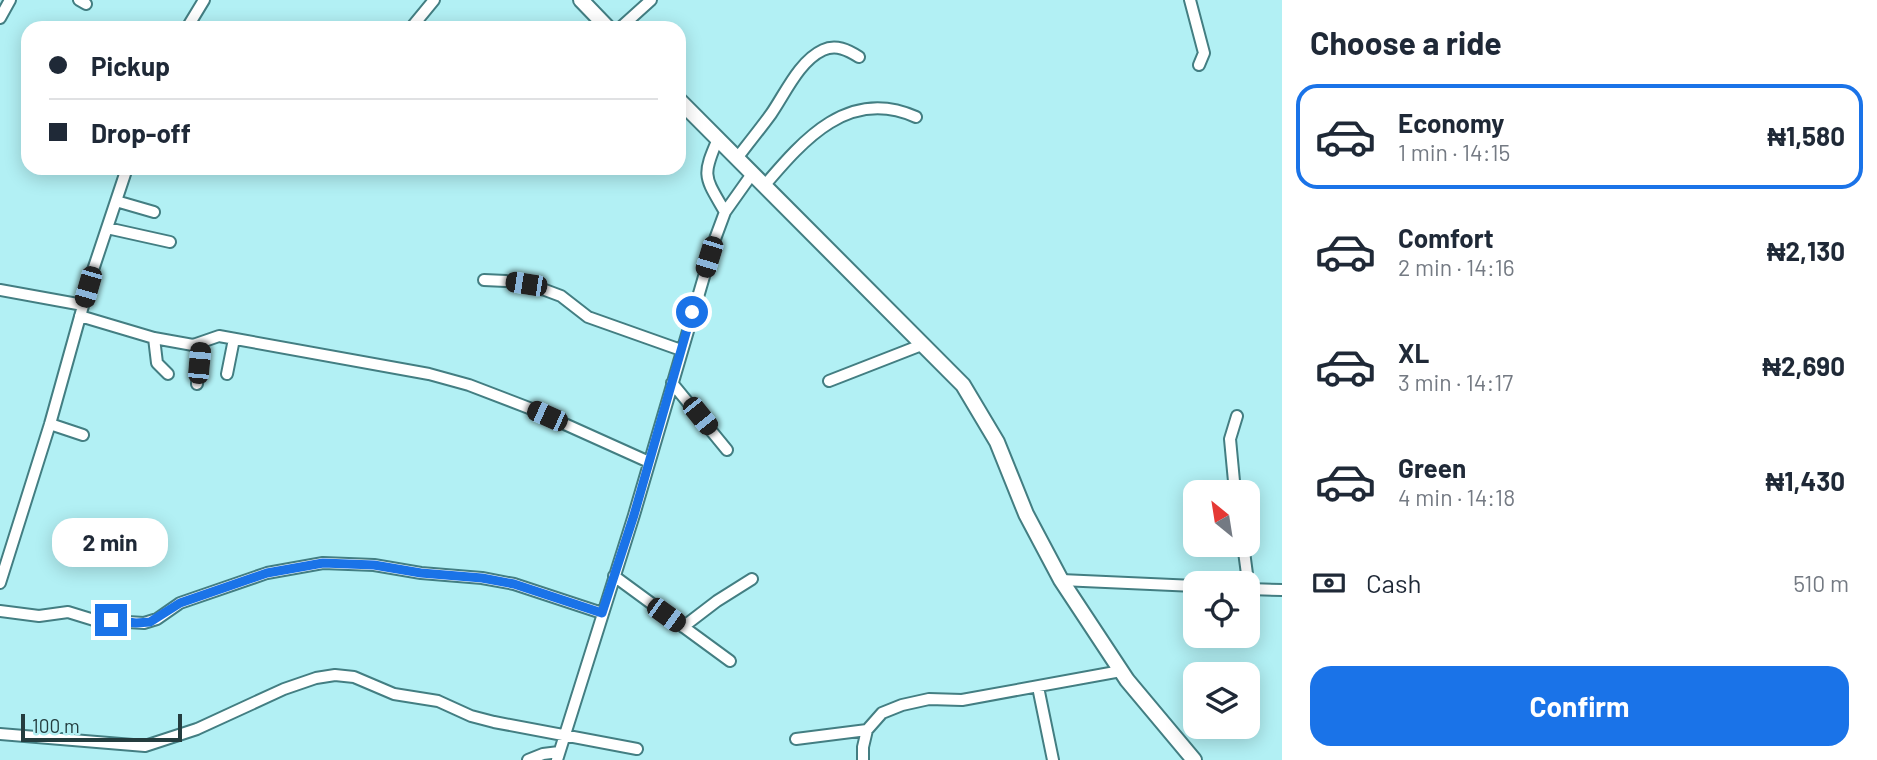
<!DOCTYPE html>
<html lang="en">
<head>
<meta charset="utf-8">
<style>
  :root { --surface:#fff; --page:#f2f2f3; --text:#1f2937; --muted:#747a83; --line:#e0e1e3; --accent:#1a73e8 }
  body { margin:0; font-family:Barlow,sans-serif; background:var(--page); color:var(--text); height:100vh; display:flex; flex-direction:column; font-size:26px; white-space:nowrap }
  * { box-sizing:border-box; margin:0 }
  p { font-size:23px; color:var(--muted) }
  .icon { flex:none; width:38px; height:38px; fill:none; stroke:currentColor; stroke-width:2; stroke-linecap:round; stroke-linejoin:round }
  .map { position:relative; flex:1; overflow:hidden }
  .side { display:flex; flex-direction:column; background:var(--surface); width:595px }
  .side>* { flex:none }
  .top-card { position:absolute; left:21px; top:21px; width:665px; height:154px; border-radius:21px; box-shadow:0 4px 18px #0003; display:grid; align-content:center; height:154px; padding:0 28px; background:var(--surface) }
  .needle { width:46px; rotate:330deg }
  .tools { position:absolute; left:1183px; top:480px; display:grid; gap:14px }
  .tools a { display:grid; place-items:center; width:77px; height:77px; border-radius:14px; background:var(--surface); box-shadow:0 4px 18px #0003; font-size:35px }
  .scale { position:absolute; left:21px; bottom:18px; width:161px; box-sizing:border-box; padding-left:7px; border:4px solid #243d3f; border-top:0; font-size:19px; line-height:24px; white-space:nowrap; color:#243d3f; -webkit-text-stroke:5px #b2f0f4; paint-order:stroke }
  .end { position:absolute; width:32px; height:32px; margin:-16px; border:9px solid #1a73e8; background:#fff; box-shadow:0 0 0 4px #fff }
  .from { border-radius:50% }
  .bubble { position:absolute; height:49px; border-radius:21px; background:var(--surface); box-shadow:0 4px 18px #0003; font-size:23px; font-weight:700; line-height:49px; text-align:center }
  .car { position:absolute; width:21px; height:42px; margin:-21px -10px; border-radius:9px; box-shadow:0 0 5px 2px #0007; background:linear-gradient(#222 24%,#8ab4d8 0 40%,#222 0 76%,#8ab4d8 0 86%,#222 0) }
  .top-card b { display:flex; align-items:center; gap:24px; height:66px; font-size:26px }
  .top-card b+b { border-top:2px solid var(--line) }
  .top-card i { width:18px; height:18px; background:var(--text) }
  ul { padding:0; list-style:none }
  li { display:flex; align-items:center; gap:21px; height:105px; margin:0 14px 10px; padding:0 14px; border:4px solid transparent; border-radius:21px }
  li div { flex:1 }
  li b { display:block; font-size:26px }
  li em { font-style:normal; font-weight:700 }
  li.active { border-color:var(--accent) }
  li>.icon { width:63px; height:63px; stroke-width:1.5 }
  h2 { padding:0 28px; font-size:32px; line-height:84px }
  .pay { display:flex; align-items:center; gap:18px; height:77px; padding:0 28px; font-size:26px }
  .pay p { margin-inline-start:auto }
  .button { display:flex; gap:14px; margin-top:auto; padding:14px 28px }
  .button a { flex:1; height:80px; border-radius:21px; background:var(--accent); color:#fff; font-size:28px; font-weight:700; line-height:80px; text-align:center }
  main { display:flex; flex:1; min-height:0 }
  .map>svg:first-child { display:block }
</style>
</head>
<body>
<main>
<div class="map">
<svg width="1282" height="760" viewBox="0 0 1282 760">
  <rect width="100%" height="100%" fill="#b2f0f4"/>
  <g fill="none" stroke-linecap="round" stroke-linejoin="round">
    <!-- minor casing -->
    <g stroke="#437e82" stroke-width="14">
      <path id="minor" d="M 79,0 L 86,4
        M 1190,0 L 1204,53 L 1199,65
        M 0,18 L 10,0
        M 187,28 L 204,0
        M 411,28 L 434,0
        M 620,28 L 651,0
        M 718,139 C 701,177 705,177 725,212
        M 737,158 C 748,144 760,129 771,114 C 785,94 799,61 823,50 C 836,44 848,50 859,57
        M 764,186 C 804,139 849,87 916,117
        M 116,201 L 154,212
        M 107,228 L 170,242
        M 484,280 L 506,281 L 545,290 L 561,296 L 588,317 L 681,350
        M 0,290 L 83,305
        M 80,316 L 154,338 L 193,345 L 219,336 L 429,374 L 469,385 L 529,408 L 649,462
        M 154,338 L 157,363 L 168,374
        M 227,374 L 234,339
        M 829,381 L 924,344
        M 672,383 L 727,450
        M 197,384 L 201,344
        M 50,424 L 83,435
        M 1235,492 L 1230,439 L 1237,416
        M 1243,544 L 1249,589
        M 614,576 L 730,661
        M 1061,580 L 1195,586
        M 0,583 L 50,424 L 93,270 L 127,168
        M 1248,589 L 1282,590
        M 0,611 L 39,616 L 68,612 L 94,620 L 144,623 L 157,619 L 180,603 L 267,573 L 323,563 L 374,565 L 421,573 L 482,578 L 514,584 L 602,613
        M 683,627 L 717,601 L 752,579
        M 1038,687 L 1053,760
        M 0,734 L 145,746 L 197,729 L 284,689 L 316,678 L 335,675 L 354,677 L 394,694 L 438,701 L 471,716 L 494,722 L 637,749
        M 796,739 L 867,730
        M 528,760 L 543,754 L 559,752
        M 557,760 L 634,515 L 715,239 L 725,212 L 752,174
        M 863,760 L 863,747 L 867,730 L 882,713 L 902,705 L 929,699 L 962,700 L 1121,671"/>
    </g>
    <!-- tertiary casing -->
    <g stroke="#437e82" stroke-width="18">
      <path id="tertiary" d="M 581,0 L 608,28
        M 679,100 L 963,385 L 997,442 L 1026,514 L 1061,580 L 1127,680 L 1194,760"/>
    </g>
    <!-- minor -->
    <use href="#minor" stroke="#fff" stroke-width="10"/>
    <!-- tertiary -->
    <use href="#tertiary" stroke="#fff" stroke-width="14"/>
  </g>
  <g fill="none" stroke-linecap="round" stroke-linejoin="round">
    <!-- route -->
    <path stroke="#1a73e8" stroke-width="9" d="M 111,620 L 136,623 L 150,622 L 180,603 L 267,573 L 323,563 L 374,565 L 421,573 L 482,578 L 514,584 L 602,613 L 634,515 L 692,312"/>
  </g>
</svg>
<div class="tools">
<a><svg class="needle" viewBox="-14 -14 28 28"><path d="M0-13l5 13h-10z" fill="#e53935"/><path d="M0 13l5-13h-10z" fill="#747a83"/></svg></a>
<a><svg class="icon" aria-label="locate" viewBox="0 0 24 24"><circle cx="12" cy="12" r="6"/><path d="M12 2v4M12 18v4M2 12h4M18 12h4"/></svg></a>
<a><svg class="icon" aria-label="layers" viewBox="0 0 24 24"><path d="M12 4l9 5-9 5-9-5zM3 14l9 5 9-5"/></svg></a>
</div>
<div class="scale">100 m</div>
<i class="end from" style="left:692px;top:312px"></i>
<i class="end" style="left:111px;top:620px"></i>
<div class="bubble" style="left:52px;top:518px;width:116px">2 min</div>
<i class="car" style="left:709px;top:257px;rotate:197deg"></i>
<i class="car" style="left:526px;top:284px;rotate:279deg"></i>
<i class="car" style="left:88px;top:287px;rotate:196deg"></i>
<i class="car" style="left:199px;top:363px;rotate:5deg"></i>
<i class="car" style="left:547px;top:416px;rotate:294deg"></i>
<i class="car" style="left:700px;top:416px;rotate:141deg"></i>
<i class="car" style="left:666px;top:615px;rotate:126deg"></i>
<div class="top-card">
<b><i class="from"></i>Pickup</b>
<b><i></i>Drop-off</b>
</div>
</div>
<section class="side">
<h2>Choose a ride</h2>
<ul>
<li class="active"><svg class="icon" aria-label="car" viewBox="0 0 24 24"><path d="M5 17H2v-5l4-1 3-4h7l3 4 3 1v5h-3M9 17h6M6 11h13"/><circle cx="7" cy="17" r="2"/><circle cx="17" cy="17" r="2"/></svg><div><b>Economy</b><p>1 min · 14:15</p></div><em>₦1,580</em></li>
<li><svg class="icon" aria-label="car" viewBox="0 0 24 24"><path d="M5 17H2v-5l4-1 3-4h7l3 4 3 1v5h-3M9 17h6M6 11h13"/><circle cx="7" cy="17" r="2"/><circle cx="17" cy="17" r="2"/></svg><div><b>Comfort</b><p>2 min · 14:16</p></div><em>₦2,130</em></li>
<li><svg class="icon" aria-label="car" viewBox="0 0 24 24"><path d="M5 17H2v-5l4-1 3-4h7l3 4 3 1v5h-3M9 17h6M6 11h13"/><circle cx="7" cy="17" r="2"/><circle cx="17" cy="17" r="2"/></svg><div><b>XL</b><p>3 min · 14:17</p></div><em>₦2,690</em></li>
<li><svg class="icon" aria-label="car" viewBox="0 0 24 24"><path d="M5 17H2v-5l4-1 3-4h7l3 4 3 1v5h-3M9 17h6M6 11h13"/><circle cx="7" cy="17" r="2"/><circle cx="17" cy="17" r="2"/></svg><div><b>Green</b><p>4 min · 14:18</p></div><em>₦1,430</em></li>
</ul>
<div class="pay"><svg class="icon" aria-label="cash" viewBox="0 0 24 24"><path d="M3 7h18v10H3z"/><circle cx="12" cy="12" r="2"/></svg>Cash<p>510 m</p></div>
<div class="button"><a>Confirm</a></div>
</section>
</main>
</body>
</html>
